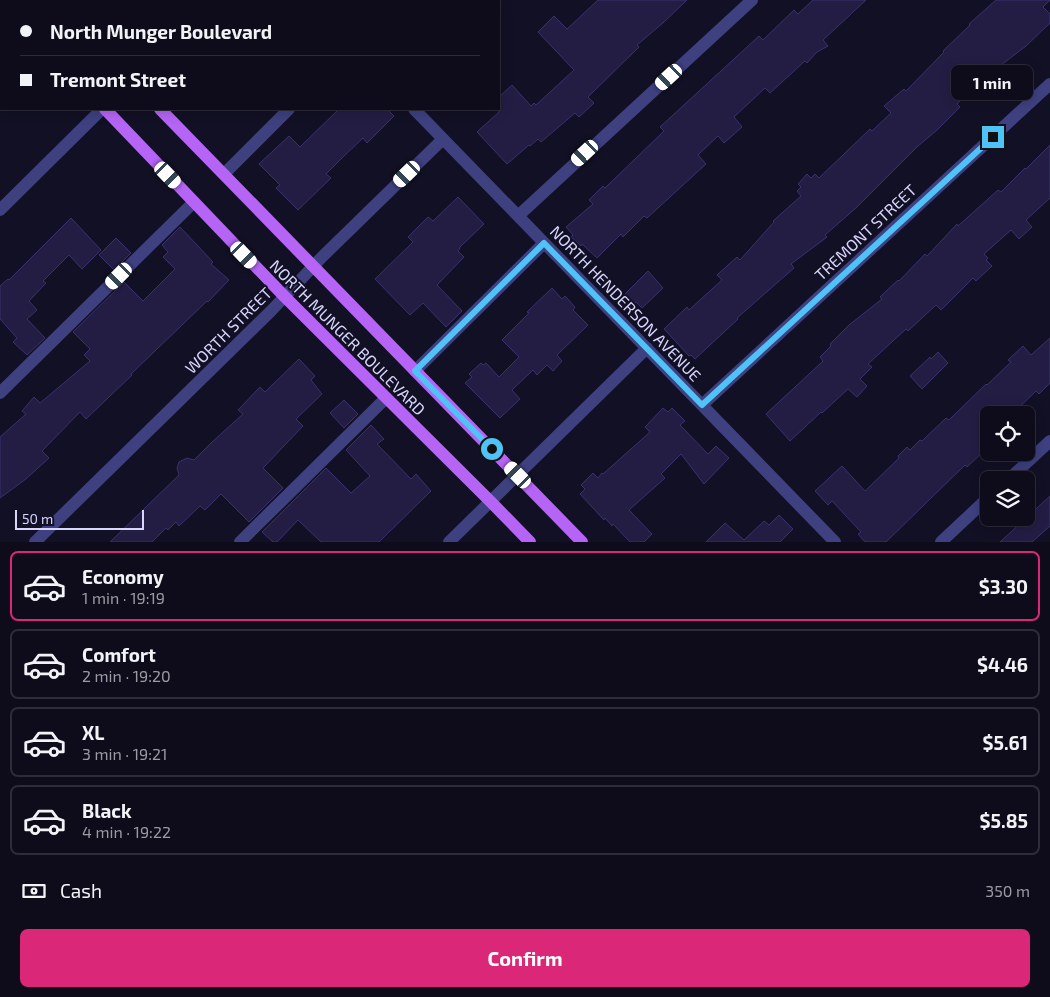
<!DOCTYPE html>
<html lang="en">
<head>
<meta charset="utf-8">
<style>
  :root { --surface:#0e0c1b; --page:#171524; --text:#f1f3f6; --muted:#9b9ba3; --line:#2e2c3a; --accent:#db2777 }
  body { margin:0; font-family:"Exo 2",sans-serif; background:var(--page); color:var(--text); height:100vh; display:flex; flex-direction:column; font-size:19px; white-space:nowrap }
  * { box-sizing:border-box; margin:0 }
  p { font-size:16px; color:var(--muted) }
  .icon { flex:none; width:28px; height:28px; fill:none; stroke:currentColor; stroke-width:2; stroke-linecap:round; stroke-linejoin:round }
  .map { position:relative; height:542px; overflow:hidden }
  .details { display:flex; flex-direction:column; background:var(--surface); flex:1 }
  .details>* { flex:none }
  .guide { position:absolute; left:0px; top:0px; width:500px; height:110px; box-shadow:0 2px 12px #0003,0 0 0 1px var(--line); display:grid; align-content:center; height:110px; padding:0 20px; background:var(--surface) }
  .fabs { position:absolute; left:980px; top:406px; display:grid; gap:10px }
  .fabs a { display:grid; place-items:center; width:55px; height:55px; border-radius:8px; background:var(--surface); box-shadow:0 2px 12px #0003,0 0 0 1px var(--line); font-size:25px }
  .scale { position:absolute; left:15px; bottom:12px; width:129px; box-sizing:border-box; padding-left:5px; border:2px solid #d8d6fc; border-top:0; font-size:14px; line-height:18px; white-space:nowrap; color:#d8d6fc; -webkit-text-stroke:4px #121024; paint-order:stroke }
  .end { position:absolute; width:22px; height:22px; margin:-11px; border:6px solid #4fc3f7; background:#111; box-shadow:0 0 0 2px #111 }
  .from { border-radius:50% }
  .bubble { position:absolute; height:35px; border-radius:8px; background:var(--surface); box-shadow:0 2px 12px #0003,0 0 0 1px var(--line); font-size:16px; font-weight:700; line-height:35px; text-align:center }
  .car { position:absolute; width:15px; height:30px; margin:-15px -8px; border-radius:6px; box-shadow:0 0 4px 1px #0007; background:linear-gradient(#fff 24%,#345 0 40%,#fff 0 76%,#345 0 86%,#fff 0) }
  .guide b { display:flex; align-items:center; gap:18px; height:48px; font-size:19px }
  .guide b+b { border-top:1px solid var(--line) }
  .guide i { width:12px; height:12px; background:var(--text) }
  ul { padding:9px 0 0; list-style:none }
  li { display:flex; align-items:center; gap:15px; height:70px; margin:0 10px 8px; padding:0 10px; border:2px solid var(--line); border-radius:8px }
  li div { flex:1 }
  li b { display:block; font-size:19px }
  li em { font-style:normal; font-weight:700 }
  li.on { border-color:var(--accent) }
  li>.icon { width:45px; height:45px; stroke-width:1.5 }
  .pay { display:flex; align-items:center; gap:12px; height:55px; padding:0 20px; font-size:19px }
  .pay p { margin-inline-start:auto }
  .action { display:flex; gap:10px; margin-top:auto; padding:10px 20px }
  .action a { flex:1; height:58px; border-radius:8px; background:var(--accent); color:#fff; font-size:20px; font-weight:700; line-height:58px; text-align:center }
  .map>svg:first-child { display:block }
</style>
</head>
<body>
<div class="map">
<svg width="1050" height="542" viewBox="0 0 1050 542">
  <rect width="100%" height="100%" fill="#121024"/>
  <!-- building -->
  <path fill="#231d44" stroke="#39316f" d="M 598,0 L 687,0 L 664,22 L 637,45 L 639,47 L 588,97 L 594,103 L 579,117 L 575,113 L 541,142 L 538,139 L 530,146 L 529,145 L 507,164 L 477,132 L 499,112 L 499,97 L 512,85 L 531,106 L 534,103 L 536,105 L 574,70 L 538,32 L 554,16 L 567,29 Z
    M 813,0 L 866,0 L 823,40 L 828,46 L 817,52 L 807,63 L 805,61 L 770,93 L 765,88 L 734,117 L 742,127 L 724,143 L 718,136 L 698,155 L 706,164 L 647,218 L 644,216 L 623,237 L 621,234 L 597,258 L 582,244 L 581,246 L 571,237 L 573,235 L 566,227 L 593,204 L 589,200 L 603,186 L 605,188 L 664,131 L 660,127 L 759,36 L 763,40 L 794,10 L 798,14 Z
    M 996,0 L 1050,0 L 1043,7 L 1050,14 L 1050,23 L 1026,46 L 996,69 L 978,86 L 976,83 L 957,104 L 960,107 L 937,130 L 917,147 L 857,207 L 825,235 L 827,237 L 791,264 L 794,268 L 737,318 L 738,319 L 695,359 L 691,355 L 689,356 L 664,329 L 687,307 L 689,310 L 722,280 L 717,275 L 737,257 L 740,260 L 774,222 L 773,221 L 801,196 L 797,191 L 801,187 L 798,184 L 807,174 L 811,178 L 815,174 L 819,178 L 870,129 L 872,131 L 891,113 L 884,106 L 904,89 L 906,91 L 944,52 L 943,51 L 970,25 L 969,24 Z
    M 339,109 L 387,109 L 394,116 L 367,143 L 363,138 L 343,157 L 326,174 L 331,178 L 298,210 L 276,188 L 280,185 L 259,164 L 289,136 L 300,147 Z
    M 1050,145 L 1050,198 L 1026,220 L 1032,227 L 1019,239 L 1011,230 L 984,254 L 988,258 L 986,260 L 992,266 L 976,281 L 973,278 L 941,310 L 936,305 L 908,331 L 906,329 L 868,364 L 872,367 L 860,379 L 867,386 L 857,397 L 848,389 L 822,413 L 821,412 L 790,441 L 766,414 L 823,361 L 820,357 L 831,346 L 830,344 L 849,325 L 882,299 L 880,297 L 898,280 L 899,281 L 925,254 L 927,256 L 957,224 L 958,226 L 998,190 L 1001,192 L 1025,168 L 1026,169 Z
    M 458,197 L 484,224 L 460,247 L 460,248 L 458,251 L 464,257 L 437,285 L 462,311 L 446,327 L 423,303 L 410,315 L 375,279 L 413,242 L 408,237 L 428,217 L 433,221 Z
    M 71,218 L 101,250 L 82,269 L 69,255 L 43,281 L 46,283 L 29,301 L 37,310 L 27,319 L 45,338 L 27,355 L 13,342 L 17,338 L 0,319 L 0,286 L 8,279 L 9,280 Z
    M 180,227 L 213,262 L 211,264 L 229,280 L 208,302 L 207,301 L 131,374 L 132,375 L 86,419 L 80,412 L 42,451 L 49,458 L 26,479 L 0,498 L 0,437 L 26,414 L 22,411 L 34,397 L 40,403 L 90,361 L 84,355 L 90,349 L 73,332 L 124,282 L 143,301 L 175,269 L 163,257 L 168,252 L 162,245 Z
    M 116,238 L 131,253 L 114,270 L 99,255 Z
    M 648,271 L 663,288 L 642,308 L 636,302 L 631,305 L 623,296 Z
    M 552,288 L 562,299 L 565,296 L 575,307 L 573,310 L 588,325 L 557,355 L 562,361 L 553,371 L 547,365 L 537,375 L 533,370 L 512,390 L 520,399 L 500,418 L 465,383 L 472,377 L 469,374 L 481,363 L 483,365 L 486,363 L 499,377 L 519,357 L 502,340 L 529,313 L 527,312 Z
    M 1050,338 L 1050,383 L 1039,394 L 1036,391 L 1011,415 L 989,415 L 989,446 L 967,467 L 965,465 L 886,542 L 865,542 L 858,534 L 861,532 L 832,501 L 828,505 L 815,491 L 842,466 L 865,491 L 899,458 L 898,456 L 907,447 L 910,450 L 920,440 L 922,441 L 946,418 L 949,420 L 986,384 L 987,385 L 1011,362 L 1008,360 L 1023,346 L 1031,355 Z
    M 938,352 L 948,363 L 922,389 L 910,376 L 930,357 L 931,359 Z
    M 299,359 L 315,376 L 311,380 L 322,394 L 296,419 L 303,426 L 263,468 L 283,488 L 249,522 L 221,494 L 205,510 L 200,506 L 179,526 L 176,522 L 168,530 L 166,528 L 152,542 L 110,542 L 179,475 L 177,468 L 179,462 L 187,458 L 194,460 L 211,443 L 243,414 L 238,410 L 260,387 L 265,392 Z
    M 344,400 L 358,414 L 344,428 L 330,413 Z
    M 663,408 L 668,412 L 672,408 L 685,421 L 680,425 L 708,454 L 716,446 L 729,458 L 704,484 L 681,454 L 661,474 L 665,478 L 629,510 L 652,534 L 644,542 L 630,542 L 613,524 L 612,526 L 605,518 L 604,520 L 580,494 L 585,489 L 581,485 L 593,473 L 598,478 L 602,473 L 603,474 L 650,432 L 645,427 Z
    M 371,425 L 384,439 L 377,444 L 411,479 L 416,474 L 431,491 L 379,542 L 321,542 L 298,520 L 277,542 L 273,542 L 262,532 L 326,468 L 351,493 L 370,476 L 346,450 Z
    M 1050,496 L 1050,526 L 1032,542 L 1000,542 Z
    M 779,515 L 793,529 L 780,542 L 706,542 L 725,523 L 744,540 L 764,521 L 769,525 Z"/>
  <g fill="none" stroke-linecap="round" stroke-linejoin="round">
    <!-- path -->
    <path stroke="#37afa0" stroke-width="3" stroke-dasharray="2.5 4" stroke-linecap="butt" d="M 289,0 L 291,1"/>
    <!-- minor -->
    <path stroke="#3e4080" stroke-width="12" d="M 309,0 L 310,1
      M 214,1 L 215,0
      M 326,1 L 328,0
      M 414,109 L 835,542
      M 224,174 L 289,109
      M 0,210 L 102,109
      M 518,216 L 752,0
      M 415,371 L 544,243
      M 0,393 L 194,202
      M 702,405 L 1050,84
      M 1008,480 L 1050,441
      M 35,542 L 271,311 L 323,256 L 443,139
      M 240,542 L 386,398
      M 449,542 L 647,348
      M 941,542 L 989,497"/>
    <!-- major -->
    <path stroke="#b564f5" stroke-width="12" d="M 0,0 L 1,1
      M 54,0 L 55,1
      M 105,109 L 285,297 L 490,501 L 530,542
      M 160,109 L 582,542"/>
  </g>
  <g fill="none" stroke-linecap="round" stroke-linejoin="round">
    <!-- route -->
    <path stroke="#4fc3f7" stroke-width="6" d="M 492,449 L 415,371 L 544,243 L 702,405 L 993,137"/>
  </g>
  <g text-anchor="middle" dominant-baseline="central" stroke-width="4" stroke-linejoin="round" paint-order="stroke">
    <!-- street labels -->
    <g font-size="16" fill="#d8d6fc" stroke="#121024">
      <text transform="translate(865 232) rotate(-43)">TREMONT STREET</text>
      <text transform="translate(626 303) rotate(46)">NORTH HENDERSON AVENUE</text>
      <text transform="translate(228 330) rotate(-45)">WORTH STREET</text>
      <text transform="translate(348 337) rotate(45)">NORTH MUNGER BOULEVARD</text>
    </g>
  </g>
</svg>
<div class="fabs">
<a><svg class="icon" aria-label="locate" viewBox="0 0 24 24"><circle cx="12" cy="12" r="6"/><path d="M12 2v4M12 18v4M2 12h4M18 12h4"/></svg></a>
<a><svg class="icon" aria-label="layers" viewBox="0 0 24 24"><path d="M12 4l9 5-9 5-9-5zM3 14l9 5 9-5"/></svg></a>
</div>
<div class="scale">50 m</div>
<i class="end from" style="left:492px;top:449px"></i>
<i class="end" style="left:993px;top:137px"></i>
<div class="bubble" style="left:951px;top:65px;width:82px">1 min</div>
<i class="car" style="left:669px;top:77px;rotate:227deg"></i>
<i class="car" style="left:585px;top:153px;rotate:227deg"></i>
<i class="car" style="left:407px;top:174px;rotate:226deg"></i>
<i class="car" style="left:168px;top:175px;rotate:136deg"></i>
<i class="car" style="left:244px;top:255px;rotate:136deg"></i>
<i class="car" style="left:119px;top:276px;rotate:225deg"></i>
<i class="car" style="left:518px;top:475px;rotate:315deg"></i>
<div class="guide">
<b><i class="from"></i>North Munger Boulevard</b>
<b><i></i>Tremont Street</b>
</div>
</div>
<section class="details">
<ul>
<li class="on"><svg class="icon" aria-label="car" viewBox="0 0 24 24"><path d="M5 17H2v-5l4-1 3-4h7l3 4 3 1v5h-3M9 17h6M6 11h13"/><circle cx="7" cy="17" r="2"/><circle cx="17" cy="17" r="2"/></svg><div><b>Economy</b><p>1 min · 19:19</p></div><em>$3.30</em></li>
<li><svg class="icon" aria-label="car" viewBox="0 0 24 24"><path d="M5 17H2v-5l4-1 3-4h7l3 4 3 1v5h-3M9 17h6M6 11h13"/><circle cx="7" cy="17" r="2"/><circle cx="17" cy="17" r="2"/></svg><div><b>Comfort</b><p>2 min · 19:20</p></div><em>$4.46</em></li>
<li><svg class="icon" aria-label="car" viewBox="0 0 24 24"><path d="M5 17H2v-5l4-1 3-4h7l3 4 3 1v5h-3M9 17h6M6 11h13"/><circle cx="7" cy="17" r="2"/><circle cx="17" cy="17" r="2"/></svg><div><b>XL</b><p>3 min · 19:21</p></div><em>$5.61</em></li>
<li><svg class="icon" aria-label="car" viewBox="0 0 24 24"><path d="M5 17H2v-5l4-1 3-4h7l3 4 3 1v5h-3M9 17h6M6 11h13"/><circle cx="7" cy="17" r="2"/><circle cx="17" cy="17" r="2"/></svg><div><b>Black</b><p>4 min · 19:22</p></div><em>$5.85</em></li>
</ul>
<div class="pay"><svg class="icon" aria-label="cash" viewBox="0 0 24 24"><path d="M3 7h18v10H3z"/><circle cx="12" cy="12" r="2"/></svg>Cash<p>350 m</p></div>
<div class="action"><a>Confirm</a></div>
</section>
</body>
</html>
